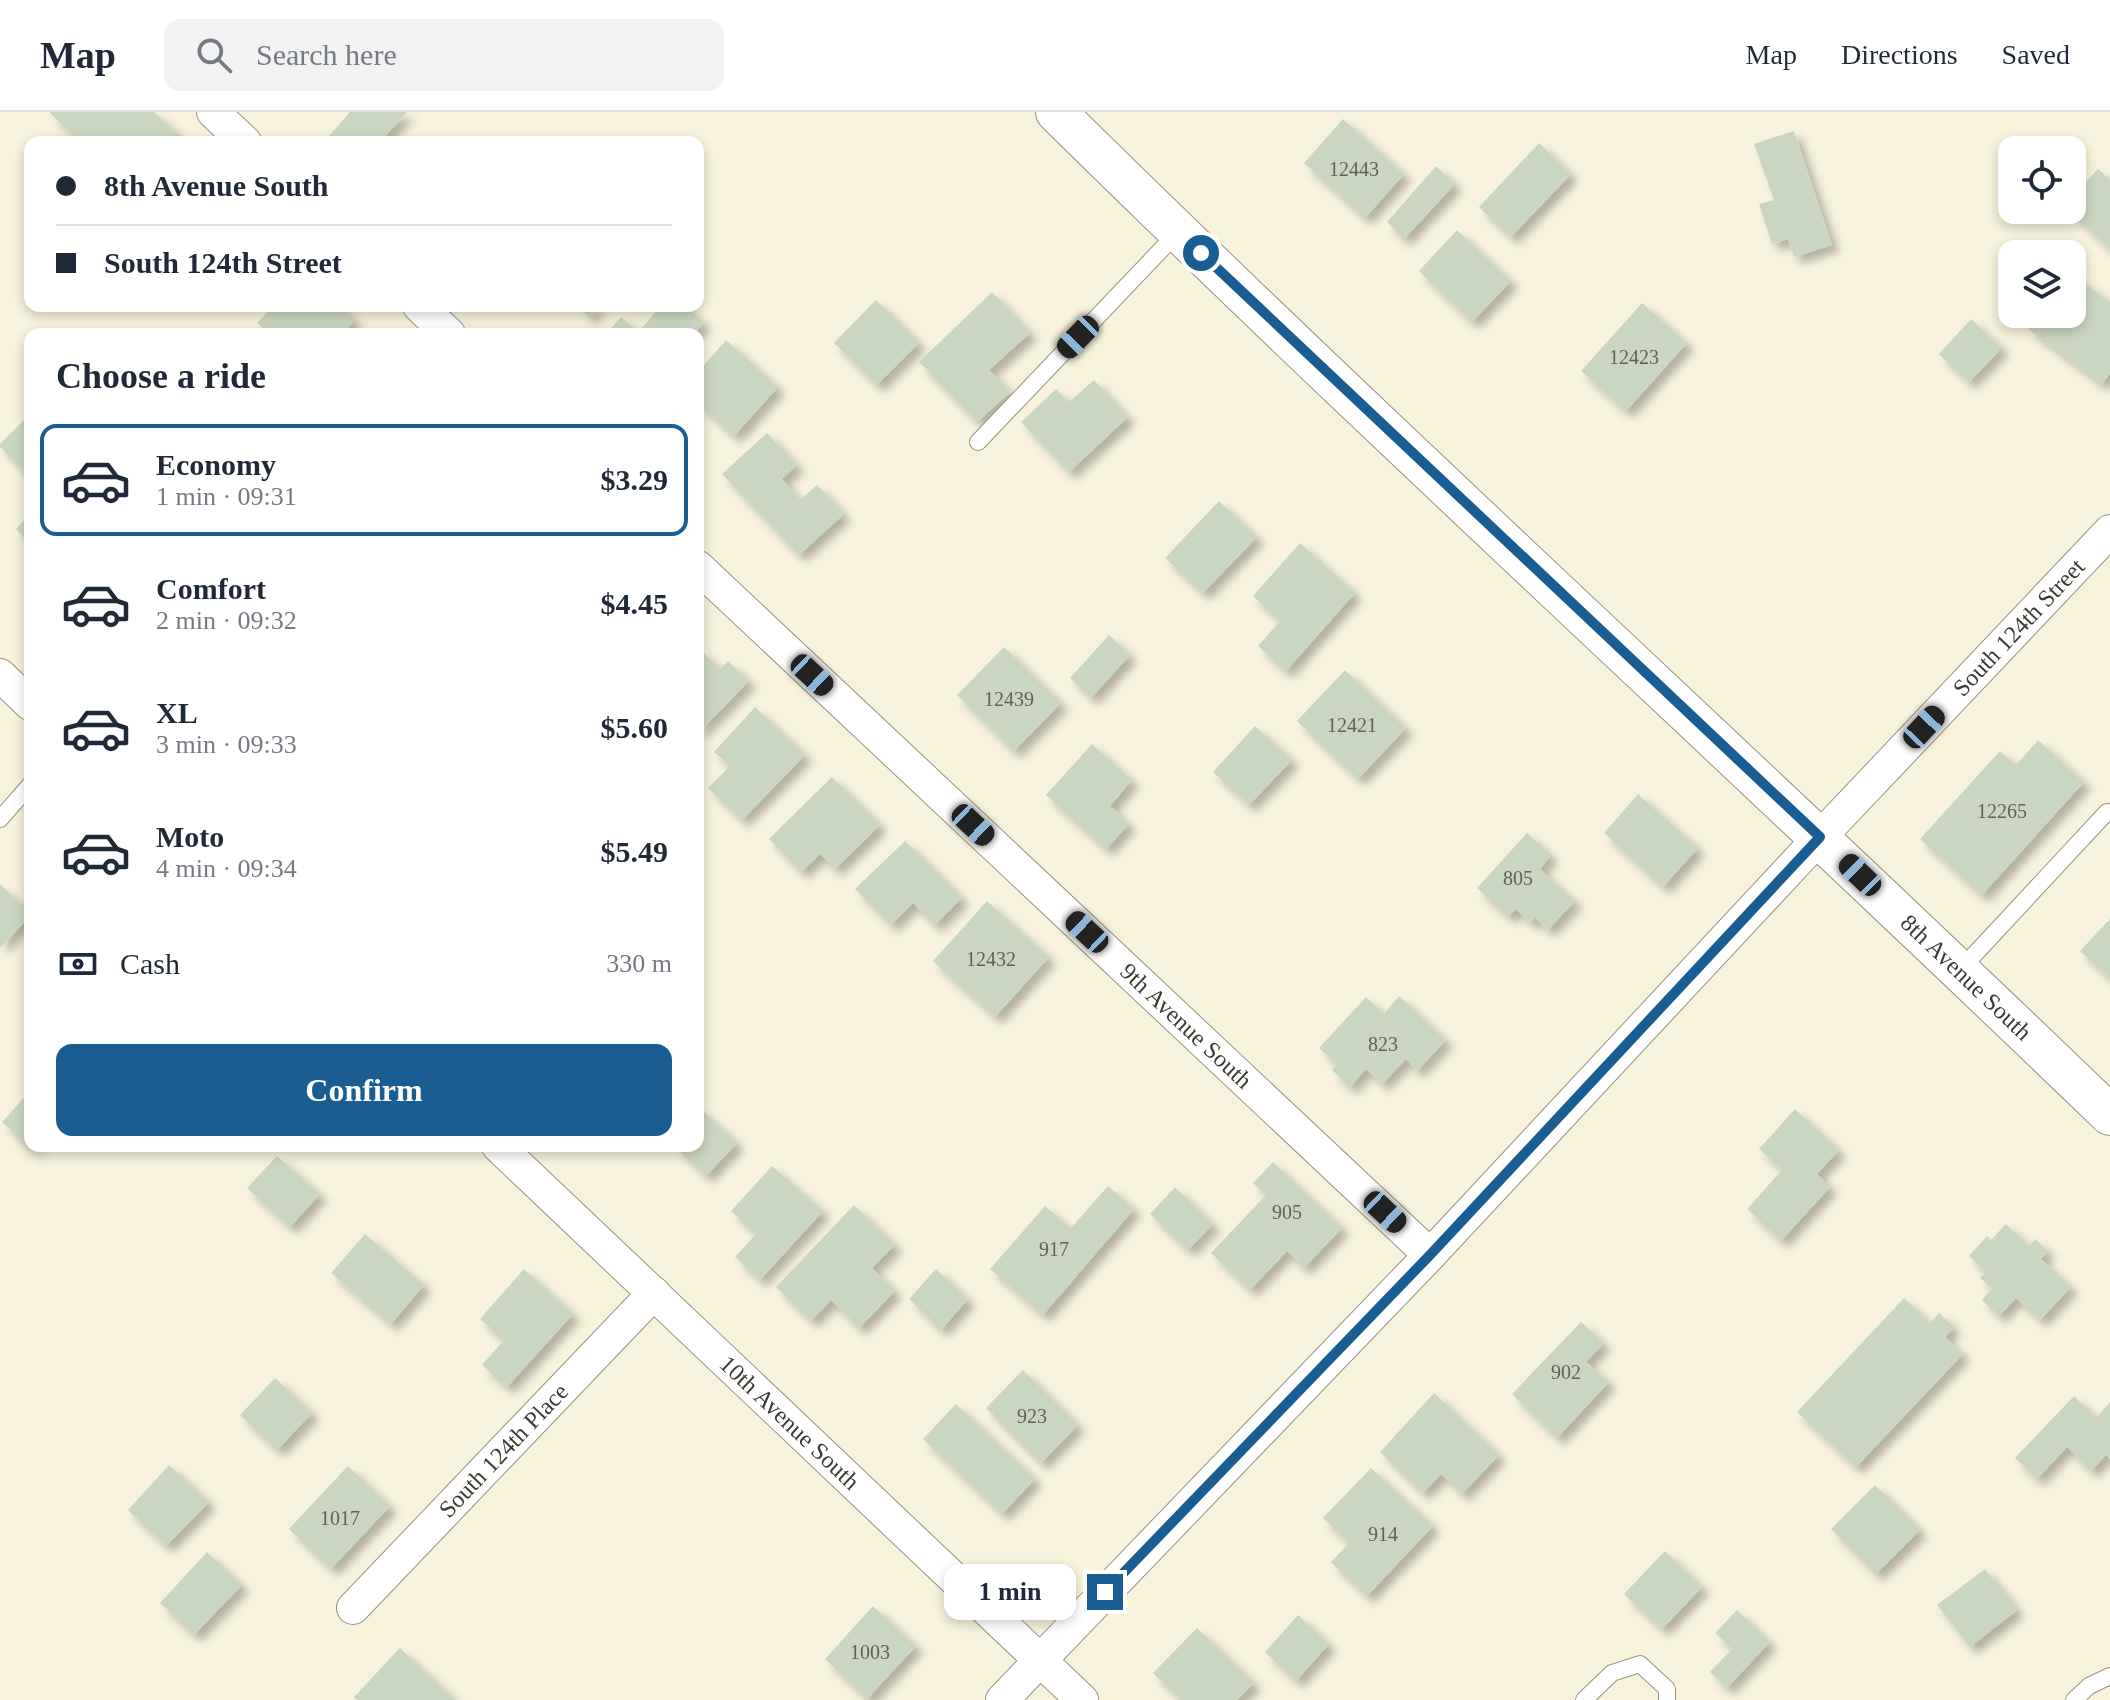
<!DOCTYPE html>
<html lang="en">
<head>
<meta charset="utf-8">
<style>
  :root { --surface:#fff; --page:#f2f2f3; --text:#1f2937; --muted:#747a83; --line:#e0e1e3; --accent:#1a5d92 }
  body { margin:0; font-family:Georgia,serif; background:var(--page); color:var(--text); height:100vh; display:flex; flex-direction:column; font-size:30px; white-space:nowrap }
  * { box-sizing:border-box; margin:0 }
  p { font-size:26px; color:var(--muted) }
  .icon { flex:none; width:44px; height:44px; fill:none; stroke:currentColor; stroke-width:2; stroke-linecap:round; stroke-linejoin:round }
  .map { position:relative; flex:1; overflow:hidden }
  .sheet { position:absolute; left:24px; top:216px; width:680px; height:824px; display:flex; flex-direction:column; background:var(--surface); border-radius:16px; box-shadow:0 4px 12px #0003 }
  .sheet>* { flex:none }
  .hud { position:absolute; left:24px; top:24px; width:680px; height:176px; border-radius:16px; box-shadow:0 4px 12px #0003; display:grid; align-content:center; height:176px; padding:0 32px; background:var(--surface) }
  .buttons { position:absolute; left:1998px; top:24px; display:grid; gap:16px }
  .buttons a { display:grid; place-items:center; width:88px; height:88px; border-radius:16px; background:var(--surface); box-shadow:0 4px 12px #0003; font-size:40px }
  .end { position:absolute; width:36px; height:36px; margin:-18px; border:10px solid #1a5d92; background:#fff; box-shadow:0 0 0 4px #fff }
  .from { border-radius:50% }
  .bubble { position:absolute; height:56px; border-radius:16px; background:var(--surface); box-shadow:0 4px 12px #0003; font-size:26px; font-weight:800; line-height:56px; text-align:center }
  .car { position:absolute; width:24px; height:48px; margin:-24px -12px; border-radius:10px; box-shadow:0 0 6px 2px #0007; background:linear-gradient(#222 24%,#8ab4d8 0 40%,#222 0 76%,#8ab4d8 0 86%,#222 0) }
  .hud b { display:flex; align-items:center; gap:28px; height:76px; font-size:30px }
  .hud b+b { border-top:2px solid var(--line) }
  .hud i { width:20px; height:20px; background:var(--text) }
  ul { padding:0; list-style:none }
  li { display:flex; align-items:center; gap:24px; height:112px; margin:0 16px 12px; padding:0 16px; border:4px solid transparent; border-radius:16px }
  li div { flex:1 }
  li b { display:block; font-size:30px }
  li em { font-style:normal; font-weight:800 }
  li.on { border-color:var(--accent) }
  li>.icon { width:72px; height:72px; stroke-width:1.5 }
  h2 { padding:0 32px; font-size:36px; line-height:96px }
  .pay { display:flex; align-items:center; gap:20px; height:88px; padding:0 32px; font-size:30px }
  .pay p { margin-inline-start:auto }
  .action { display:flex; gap:16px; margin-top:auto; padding:16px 32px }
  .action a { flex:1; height:92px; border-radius:16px; background:var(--accent); color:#fff; font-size:32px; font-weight:800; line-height:92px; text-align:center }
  header { display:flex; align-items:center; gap:48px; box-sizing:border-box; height:112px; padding:0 40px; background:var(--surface); border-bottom:2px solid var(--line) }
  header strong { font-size:38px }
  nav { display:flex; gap:44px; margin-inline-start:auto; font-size:28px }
  .search { width:560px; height:72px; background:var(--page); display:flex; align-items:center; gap:20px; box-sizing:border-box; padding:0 28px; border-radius:16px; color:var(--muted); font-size:30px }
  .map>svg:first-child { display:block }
</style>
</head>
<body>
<header>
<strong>Map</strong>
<div class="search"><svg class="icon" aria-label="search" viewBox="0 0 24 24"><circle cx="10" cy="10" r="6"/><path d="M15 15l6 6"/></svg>Search here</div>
<nav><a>Map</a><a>Directions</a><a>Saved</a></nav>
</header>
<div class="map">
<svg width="2110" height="1588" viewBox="0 0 2110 1588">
  <defs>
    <filter id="shadow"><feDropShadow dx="7" dy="7" stdDeviation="4" flood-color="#0004"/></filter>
  </defs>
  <rect width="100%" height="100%" fill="#f6f2db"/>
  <!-- building -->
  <path fill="#cbd6c0" filter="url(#shadow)" d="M 49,0 L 154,0 L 177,21 L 168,30 L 80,30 Z
    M 350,0 L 407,0 L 380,30 L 335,30 L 329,24 Z
    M 1343,7 L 1404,62 L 1365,106 L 1304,51 Z
    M 1794,19 L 1832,133 L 1794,145 L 1788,127 L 1772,132 L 1759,92 L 1774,88 L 1754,32 Z
    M 1539,31 L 1571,62 L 1511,125 L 1479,95 Z
    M 1436,54 L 1455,72 L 1404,127 L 1387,110 Z
    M 2098,57 L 2110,68 L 2110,137 L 2069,98 L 2072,98 L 2072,84 Z
    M 1457,118 L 1511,169 L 1472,210 L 1419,159 Z
    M 2072,162 L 2110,190 L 2110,261 L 2102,272 L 2028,217 L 2039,202 L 2072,202 Z
    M 992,180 L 1030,221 L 989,258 L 1010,280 L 977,310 L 919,250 Z
    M 876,188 L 919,231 L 877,273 L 834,231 Z
    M 1642,191 L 1687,231 L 1626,299 L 1581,259 Z
    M 273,194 L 341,194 L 355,208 L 342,222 L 269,222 L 257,211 Z
    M 577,194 L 600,194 L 589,205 Z
    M 661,194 L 685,194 L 704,210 L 694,222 L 606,222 L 621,205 L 638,220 Z
    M 1971,207 L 2002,236 L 1969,270 L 1939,242 Z
    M 726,228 L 778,275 L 734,324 L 698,292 L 698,260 Z
    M 1094,268 L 1128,305 L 1069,360 L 1021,310 L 1056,277 L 1069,290 Z
    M 30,302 L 30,365 L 0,335 L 0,332 Z
    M 767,321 L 797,353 L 782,367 L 800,388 L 817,373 L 844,402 L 799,443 L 722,362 Z
    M 1219,389 L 1257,425 L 1203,481 L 1165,446 Z
    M 30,402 L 30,431 L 16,417 Z
    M 1300,431 L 1355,481 L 1286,559 L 1258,534 L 1280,509 L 1253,484 Z
    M 1109,523 L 1130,543 L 1091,586 L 1070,566 Z
    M 1004,535 L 1061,591 L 1014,639 L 957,583 Z
    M 698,536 L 720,557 L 728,549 L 749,569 L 698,621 Z
    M 1345,558 L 1406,616 L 1358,667 L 1297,609 Z
    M 755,595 L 805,643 L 742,708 L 708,676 L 730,654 L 714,640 Z
    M 1255,614 L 1292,648 L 1249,693 L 1213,660 Z
    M 2038,628 L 2084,670 L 1982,783 L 1920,727 L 2000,639 L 2016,653 Z
    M 1092,632 L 1132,668 L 1110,694 L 1129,712 L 1106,737 L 1046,683 Z
    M 832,665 L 880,713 L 835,757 L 820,742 L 801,760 L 769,727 Z
    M 1638,682 L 1698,736 L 1663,775 L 1604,721 Z
    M 1527,721 L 1551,743 L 1540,757 L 1575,789 L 1548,818 L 1535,806 L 1530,811 L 1516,797 L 1508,805 L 1477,776 Z
    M 905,729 L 962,786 L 935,813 L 913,791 L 891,813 L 855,777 Z
    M 0,772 L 30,800 L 30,804 L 0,836 Z
    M 987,789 L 1049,845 L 995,905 L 933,849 Z
    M 2110,807 L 2110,866 L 2080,839 Z
    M 1399,884 L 1446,928 L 1417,959 L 1406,947 L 1382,972 L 1366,957 L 1350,975 L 1332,958 L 1337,952 L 1319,936 L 1366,885 L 1384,902 Z
    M 30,979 L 30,1034 L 39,1034 L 34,1039 L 2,1010 Z
    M 698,994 L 737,1031 L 706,1064 L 674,1034 L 698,1034 Z
    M 1795,997 L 1839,1038 L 1817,1062 L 1830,1075 L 1781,1129 L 1747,1097 L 1782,1058 L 1759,1037 Z
    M 277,1044 L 320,1082 L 290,1115 L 247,1076 Z
    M 1273,1050 L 1342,1116 L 1304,1156 L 1287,1139 L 1250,1178 L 1211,1141 L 1266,1083 L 1253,1071 Z
    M 772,1054 L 823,1099 L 760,1168 L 735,1145 L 756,1122 L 731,1099 Z
    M 1108,1074 L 1134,1097 L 1043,1203 L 990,1157 L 1045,1094 L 1071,1116 Z
    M 1175,1075 L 1213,1112 L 1188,1138 L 1150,1102 Z
    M 854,1093 L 895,1133 L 872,1156 L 895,1179 L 859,1216 L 831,1188 L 811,1209 L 776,1175 Z
    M 2006,1112 L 2029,1134 L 2035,1127 L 2048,1139 L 2041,1147 L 2071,1175 L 2040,1208 L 2016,1186 L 1999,1204 L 1982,1188 L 1992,1176 L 1980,1166 L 1986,1160 L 1969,1144 L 1987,1124 L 1991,1128 Z
    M 365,1122 L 424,1173 L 391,1212 L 331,1161 Z
    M 524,1157 L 573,1202 L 507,1275 L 482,1253 L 504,1228 L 480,1207 Z
    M 936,1157 L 968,1187 L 941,1218 L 909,1187 Z
    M 1904,1186 L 1930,1211 L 1939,1201 L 1954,1215 L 1945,1225 L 1963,1242 L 1856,1355 L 1797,1300 Z
    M 1581,1210 L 1604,1231 L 1586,1250 L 1609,1270 L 1557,1326 L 1512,1282 Z
    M 1023,1258 L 1078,1313 L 1041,1351 L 986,1296 Z
    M 275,1266 L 312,1301 L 277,1338 L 240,1303 Z
    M 1434,1281 L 1499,1343 L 1462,1382 L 1441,1362 L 1423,1381 L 1380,1340 Z
    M 2074,1284 L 2096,1306 L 2110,1290 L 2110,1347 L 2106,1343 L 2091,1359 L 2067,1335 L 2037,1367 L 2015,1346 Z
    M 956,1292 L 1035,1367 L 1002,1402 L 923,1327 Z
    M 169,1353 L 209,1390 L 166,1434 L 128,1398 Z
    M 348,1354 L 390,1394 L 331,1457 L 289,1417 Z
    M 1371,1356 L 1433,1414 L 1367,1484 L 1331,1450 L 1349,1431 L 1323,1406 Z
    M 1875,1373 L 1920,1418 L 1876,1462 L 1831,1417 Z
    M 1665,1439 L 1702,1475 L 1662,1517 L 1624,1482 Z
    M 207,1440 L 242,1473 L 194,1523 L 160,1491 Z
    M 1985,1457 L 2017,1498 L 1970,1535 L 1937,1493 Z
    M 873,1494 L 916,1534 L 867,1587 L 825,1547 Z
    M 1737,1498 L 1770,1530 L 1727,1576 L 1710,1560 L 1732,1537 L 1715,1521 Z
    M 1298,1503 L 1329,1532 L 1296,1569 L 1265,1540 Z
    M 1197,1516 L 1254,1571 L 1237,1588 L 1181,1588 L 1153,1561 Z
    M 400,1536 L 455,1588 L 357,1588 L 354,1585 Z"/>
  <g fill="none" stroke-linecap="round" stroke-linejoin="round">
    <!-- service casing -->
    <g stroke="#999580" stroke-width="18">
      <path id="service" d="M 978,330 L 1178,120
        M 0,707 L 30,673
        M 1960,858 L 2107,700
        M 1584,1588 L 1612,1561 L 1640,1552 L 1667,1577 L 1667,1588
        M 2074,1588 L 2089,1574 L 2110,1564"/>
    </g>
    <!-- minor casing -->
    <g stroke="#999580" stroke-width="34">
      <g id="minor">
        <path d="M 213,0 L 245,30"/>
        <path d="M 419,194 L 449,222"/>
        <path id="s1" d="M 698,455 L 1430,1143"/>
        <path d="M 0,563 L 30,592"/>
        <path id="s2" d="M 498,1034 L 1082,1588"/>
        <path id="s3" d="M 353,1496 L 654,1181"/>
        <path id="s4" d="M 1002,1588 L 1430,1143 L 1820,725 L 2110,419"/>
      </g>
    </g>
    <!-- tertiary casing -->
    <g stroke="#999580" stroke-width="42">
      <g id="tertiary">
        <path id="s5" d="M 1056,0 C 1401,340 1761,666 2110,1003"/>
      </g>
    </g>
    <!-- service -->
    <use href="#service" stroke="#fff" stroke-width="16"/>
    <!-- minor -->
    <use href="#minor" stroke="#fff" stroke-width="32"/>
    <!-- tertiary -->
    <use href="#tertiary" stroke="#fff" stroke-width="40"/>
  </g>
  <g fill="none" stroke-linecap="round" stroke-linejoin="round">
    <!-- route -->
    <path stroke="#1a5d92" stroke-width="10" d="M 1105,1480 L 1430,1143 L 1820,725 L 1201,141"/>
  </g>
  <g text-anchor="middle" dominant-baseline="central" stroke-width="6" stroke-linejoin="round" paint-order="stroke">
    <!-- number labels -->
    <g font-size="20" fill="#606155">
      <text x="1354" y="57">12443</text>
      <text x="1634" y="245">12423</text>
      <text x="1009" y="587">12439</text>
      <text x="1352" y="613">12421</text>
      <text x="2002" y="699">12265</text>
      <text x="1518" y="766">805</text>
      <text x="991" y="847">12432</text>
      <text x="1383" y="932">823</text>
      <text x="1287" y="1100">905</text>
      <text x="1054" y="1137">917</text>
      <text x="1566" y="1260">902</text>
      <text x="1032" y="1304">923</text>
      <text x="340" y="1406">1017</text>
      <text x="1383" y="1422">914</text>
      <text x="870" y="1540">1003</text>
    </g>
    <!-- street labels -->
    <g font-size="24" fill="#3c3a31" stroke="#fff">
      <text stroke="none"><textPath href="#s4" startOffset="1478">South 124th Street</textPath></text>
      <text stroke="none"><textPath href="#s5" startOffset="1256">8th Avenue South</textPath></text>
      <text stroke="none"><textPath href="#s1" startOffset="670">9th Avenue South</textPath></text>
      <text stroke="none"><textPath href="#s2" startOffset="402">10th Avenue South</textPath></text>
      <text stroke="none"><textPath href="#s3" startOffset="218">South 124th Place</textPath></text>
    </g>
  </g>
</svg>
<div class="buttons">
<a><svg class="icon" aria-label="locate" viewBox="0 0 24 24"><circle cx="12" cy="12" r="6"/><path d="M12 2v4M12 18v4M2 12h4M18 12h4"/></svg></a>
<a><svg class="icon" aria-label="layers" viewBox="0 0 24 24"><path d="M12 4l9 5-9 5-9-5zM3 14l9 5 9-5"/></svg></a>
</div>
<i class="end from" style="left:1201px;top:141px"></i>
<i class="end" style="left:1105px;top:1480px"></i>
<div class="bubble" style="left:944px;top:1452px;width:132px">1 min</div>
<i class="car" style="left:1078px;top:225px;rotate:224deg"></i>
<i class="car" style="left:812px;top:563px;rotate:133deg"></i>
<i class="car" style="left:1924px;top:615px;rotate:43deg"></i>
<i class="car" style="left:973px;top:713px;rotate:133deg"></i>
<i class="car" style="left:1860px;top:763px;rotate:314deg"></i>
<i class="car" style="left:1087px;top:820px;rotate:313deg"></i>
<i class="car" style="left:1385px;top:1100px;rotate:133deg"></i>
<div class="hud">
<b><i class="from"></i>8th Avenue South</b>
<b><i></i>South 124th Street</b>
</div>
<section class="sheet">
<h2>Choose a ride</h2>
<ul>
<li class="on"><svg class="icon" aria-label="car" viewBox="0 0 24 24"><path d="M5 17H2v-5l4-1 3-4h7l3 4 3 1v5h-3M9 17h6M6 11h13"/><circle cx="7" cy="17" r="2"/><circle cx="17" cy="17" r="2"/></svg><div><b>Economy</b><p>1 min · 09:31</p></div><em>$3.29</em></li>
<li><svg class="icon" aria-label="car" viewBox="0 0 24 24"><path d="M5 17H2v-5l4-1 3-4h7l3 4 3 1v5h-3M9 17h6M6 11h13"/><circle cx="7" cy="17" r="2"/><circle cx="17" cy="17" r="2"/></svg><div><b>Comfort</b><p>2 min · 09:32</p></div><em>$4.45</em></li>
<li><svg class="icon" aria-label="car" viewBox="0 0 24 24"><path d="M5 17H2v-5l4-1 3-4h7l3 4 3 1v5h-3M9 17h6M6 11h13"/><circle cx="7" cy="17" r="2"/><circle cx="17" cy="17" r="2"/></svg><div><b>XL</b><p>3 min · 09:33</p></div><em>$5.60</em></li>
<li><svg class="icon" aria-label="car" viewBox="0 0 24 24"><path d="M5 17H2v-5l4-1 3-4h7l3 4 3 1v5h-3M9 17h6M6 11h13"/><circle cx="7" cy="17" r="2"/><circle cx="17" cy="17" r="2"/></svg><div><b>Moto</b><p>4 min · 09:34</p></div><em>$5.49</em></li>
</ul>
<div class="pay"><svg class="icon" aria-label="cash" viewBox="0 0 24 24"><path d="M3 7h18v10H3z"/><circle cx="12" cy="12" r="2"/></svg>Cash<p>330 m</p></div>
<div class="action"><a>Confirm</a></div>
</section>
</div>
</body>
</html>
